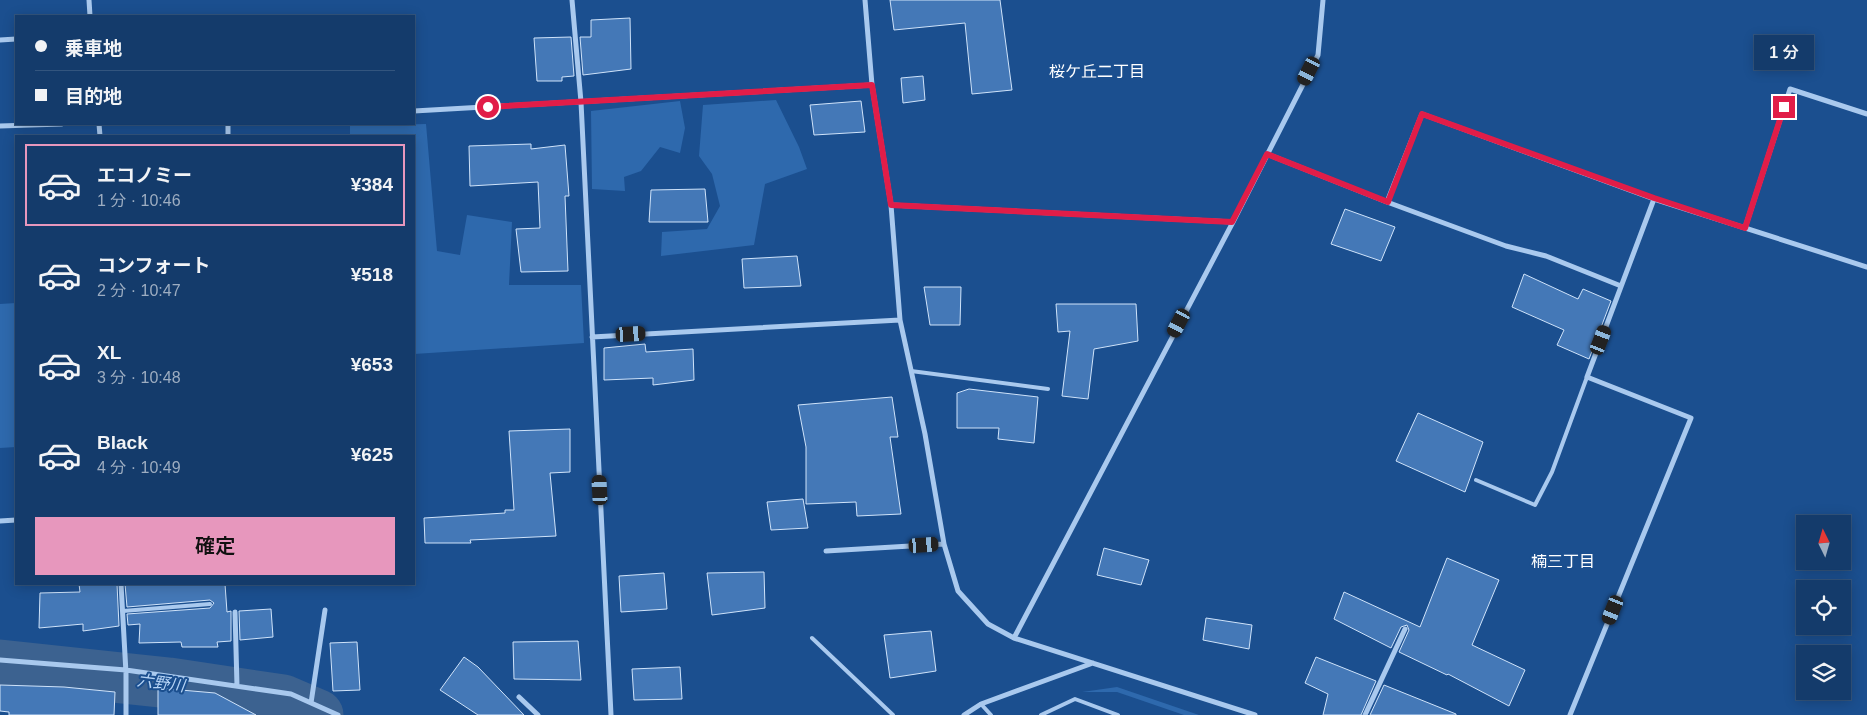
<!DOCTYPE html>
<html lang="ja">
<head>
<meta charset="utf-8">
<style>
  :root { --surface:#143b6b; --page:#214673; --text:#f1f3f6; --muted:#9dadc1; --line:#33557e; --accent:#e797bd }
  body { margin:0; font-family:Arial,"Noto Sans JP",sans-serif; background:var(--page); color:var(--text); height:100vh; display:flex; flex-direction:column; font-size:19px; white-space:nowrap }
  * { box-sizing:border-box; margin:0 }
  p { font-size:16px; color:var(--muted) }
  .icon { flex:none; width:28px; height:28px; fill:none; stroke:currentColor; stroke-width:2; stroke-linecap:round; stroke-linejoin:round }
  .map { position:relative; flex:1; overflow:hidden }
  .details { position:absolute; left:15px; top:135px; width:400px; height:450px; display:flex; flex-direction:column; background:var(--surface); border-radius:0px; box-shadow:0 2px 12px #0003,0 0 0 1px var(--line) }
  .details>* { flex:none }
  .hud { position:absolute; left:15px; top:15px; width:400px; height:110px; border-radius:0px; box-shadow:0 2px 12px #0003,0 0 0 1px var(--line); display:grid; align-content:center; height:110px; padding:0 20px; background:var(--surface) }
  .needle { width:32px; rotate:355deg }
  .buttons { position:absolute; left:1796px; top:515px; display:grid; gap:10px }
  .buttons a { display:grid; place-items:center; width:55px; height:55px; border-radius:0px; background:var(--surface); box-shadow:0 2px 12px #0003,0 0 0 1px var(--line); font-size:25px }
  .end { position:absolute; width:22px; height:22px; margin:-11px; border:6px solid #e11d48; background:#fff; box-shadow:0 0 0 2px #fff }
  .from { border-radius:50% }
  .bubble { position:absolute; height:35px; border-radius:0px; background:var(--surface); box-shadow:0 2px 12px #0003,0 0 0 1px var(--line); font-size:16px; font-weight:600; line-height:35px; text-align:center }
  .car { position:absolute; width:15px; height:30px; margin:-15px -8px; border-radius:6px; box-shadow:0 0 4px 1px #0007; background:linear-gradient(#222 24%,#8ab4d8 0 40%,#222 0 76%,#8ab4d8 0 86%,#222 0) }
  .hud b { display:flex; align-items:center; gap:18px; height:48px; font-size:19px }
  .hud b+b { border-top:1px solid var(--line) }
  .hud i { width:12px; height:12px; background:var(--text) }
  ul { padding:9px 0 0; list-style:none }
  li { display:flex; align-items:center; gap:15px; height:82px; margin:0 10px 8px; padding:0 10px; border:2px solid transparent; border-radius:0px }
  li div { flex:1 }
  li b { display:block; font-size:19px }
  li em { font-style:normal; font-weight:600 }
  li.selected { border-color:var(--accent) }
  li>.icon { width:45px; height:45px; stroke-width:1.5 }
  .action { display:flex; gap:10px; margin-top:auto; padding:10px 20px }
  .action a { flex:1; height:58px; border-radius:0px; background:var(--accent); color:#111; font-size:20px; font-weight:600; line-height:58px; text-align:center }
  .map>svg:first-child { display:block }
</style>
</head>
<body>
<div class="map">
<svg width="1867" height="715" viewBox="0 0 1867 715">
  <rect width="100%" height="100%" fill="#1b4f8f"/>
  <!-- green -->
  <path fill="#2e69ad" d="M 776,100 L 799,147 L 807,169 L 765,184 L 754,245 L 661,256 L 662,232 L 707,229 L 720,206 L 712,174 L 699,156 L 703,105 Z
    M 680,101 L 685,128 L 680,153 L 660,147 L 641,171 L 624,177 L 625,191 L 592,189 L 591,111 Z
    M 426,124 L 437,251 L 460,255 L 467,215 L 512,222 L 509,285 L 581,285 L 584,343 L 414,354 L 414,136 L 350,136 L 350,126 Z
    M 16,303 L 16,447 L 0,448 L 0,304 Z
    M 1117,687 L 1199,715 L 1184,715 L 1117,692 L 1082,692 Z"/>
  <g fill="none" stroke-linecap="round" stroke-linejoin="round">
    <!-- river -->
    <path stroke="#3c6290" stroke-width="51" d="M 0,665 L 169,683 L 283,700 L 318,715"/>
  </g>
  <!-- building -->
  <path fill="#4478b7" stroke="#cfe3fa" d="M 890,0 L 1000,0 L 1012,90 L 972,94 L 965,23 L 894,30 Z
    M 630,18 L 631,69 L 583,75 L 580,37 L 591,37 L 591,20 Z
    M 571,37 L 574,76 L 562,77 L 562,81 L 537,81 L 534,38 Z
    M 923,76 L 925,100 L 903,103 L 901,78 Z
    M 861,101 L 865,132 L 814,135 L 810,105 Z
    M 531,144 L 531,149 L 565,145 L 569,196 L 565,196 L 568,271 L 521,272 L 516,229 L 540,228 L 538,182 L 470,186 L 469,146 Z
    M 705,189 L 708,222 L 649,222 L 651,190 Z
    M 1345,209 L 1395,227 L 1381,261 L 1331,244 Z
    M 797,256 L 801,286 L 744,288 L 742,259 Z
    M 1524,274 L 1578,299 L 1583,289 L 1611,301 L 1589,359 L 1557,345 L 1564,330 L 1512,307 Z
    M 924,287 L 961,287 L 960,325 L 930,325 Z
    M 1056,304 L 1136,304 L 1138,341 L 1094,349 L 1088,399 L 1062,396 L 1070,331 L 1058,332 Z
    M 645,344 L 646,352 L 693,349 L 694,380 L 653,385 L 653,378 L 604,380 L 604,348 Z
    M 969,389 L 1038,397 L 1034,443 L 998,439 L 999,428 L 957,428 L 957,393 Z
    M 892,397 L 898,437 L 890,437 L 901,514 L 857,516 L 856,502 L 806,504 L 806,447 L 798,405 Z
    M 1418,413 L 1483,442 L 1465,492 L 1396,461 Z
    M 570,429 L 570,472 L 550,473 L 556,536 L 470,540 L 471,543 L 425,543 L 424,518 L 505,513 L 505,510 L 514,510 L 509,431 Z
    M 803,499 L 808,528 L 771,530 L 767,502 Z
    M 1104,548 L 1149,560 L 1141,585 L 1097,575 Z
    M 1447,558 L 1499,580 L 1472,645 L 1525,670 L 1509,706 L 1448,674 L 1447,675 L 1399,652 L 1409,630 L 1407,625 L 1401,627 L 1391,648 L 1334,619 L 1344,592 L 1420,627 Z
    M 764,572 L 765,608 L 712,615 L 707,573 Z
    M 664,573 L 667,609 L 621,612 L 619,576 Z
    M 79,584 L 117,584 L 119,626 L 83,631 L 83,624 L 39,628 L 40,593 L 80,592 Z
    M 125,584 L 225,584 L 227,612 L 231,611 L 231,641 L 217,642 L 218,647 L 182,647 L 181,642 L 139,643 L 140,624 L 128,625 L 127,614 L 210,608 L 214,603 L 210,600 L 127,607 Z
    M 271,609 L 273,637 L 240,640 L 239,611 Z
    M 1206,618 L 1252,625 L 1249,649 L 1203,640 Z
    M 931,631 L 936,671 L 890,678 L 884,635 Z
    M 578,641 L 581,680 L 514,679 L 513,642 Z
    M 357,642 L 360,690 L 333,691 L 330,643 Z
    M 464,657 L 478,667 L 524,715 L 478,715 L 440,690 Z
    M 1316,657 L 1376,681 L 1361,715 L 1323,715 L 1328,694 L 1305,683 Z
    M 680,667 L 682,699 L 634,700 L 632,669 Z
    M 0,685 L 64,687 L 115,692 L 114,715 L 9,715 L 9,712 L 0,711 Z
    M 1384,685 L 1456,714 L 1456,715 L 1370,715 Z
    M 158,688 L 215,693 L 256,715 L 158,715 Z"/>
  <g fill="none" stroke-linecap="round" stroke-linejoin="round">
    <!-- service -->
    <path stroke="#a9c9ee" stroke-width="4" d="M 911,371 L 1048,389
      M 1476,480 L 1535,505 L 1552,472 L 1587,377
      M 123,611 L 210,604
      M 812,638 L 893,715
      M 981,704 L 991,715
      M 1041,715 L 1075,699 L 1118,715"/>
    <!-- minor -->
    <path stroke="#a9c9ee" stroke-width="5" d="M 89,0 L 90,16
      M 572,0 L 581,102 L 611,715
      M 865,0 L 872,85 L 891,205 L 900,320 L 925,434 L 944,544 L 958,591 L 988,624 L 1014,638 L 1255,715
      M 0,40 L 16,39
      M 414,111 L 872,85
      M 99,124 L 100,136
      M 228,124 L 228,136
      M 0,126 L 62,124
      M 1267,154 L 1387,202 L 1506,246 L 1546,256 L 1621,286
      M 1387,202 L 1422,114 L 1654,199 L 1867,267
      M 891,205 L 1233,222
      M 1745,228 L 1790,89 L 1867,114
      M 592,337 L 900,320
      M 0,521 L 16,520
      M 826,551 L 944,544
      M 121,584 L 126,673 L 126,715
      M 235,612 L 237,686
      M 1014,638 L 1233,222 L 1318,55 L 1323,0
      M 0,660 L 126,670 L 291,694 L 338,715
      M 519,697 L 538,715
      M 311,703 L 325,610
      M 964,715 L 981,704 L 1093,663
      M 1365,715 L 1405,629
      M 1570,715 L 1691,418 L 1587,377 L 1654,199"/>
  </g>
  <g fill="none" stroke-linecap="round" stroke-linejoin="round">
    <!-- route -->
    <path stroke="#e11d48" stroke-width="6" d="M 488,107 L 872,85 L 891,205 L 1232,222 L 1267,154 L 1388,202 L 1422,114 L 1654,198 L 1745,228 L 1784,107"/>
  </g>
  <g text-anchor="middle" dominant-baseline="central" stroke-width="4" stroke-linejoin="round" paint-order="stroke">
    <!-- neighbourhood labels -->
    <g font-size="16" fill="#fff" stroke="#1b4f8f">
      <text x="1097" y="71">桜ケ丘二丁目</text>
      <text x="1563" y="561">楠三丁目</text>
    </g>
    <!-- water labels -->
    <g font-size="16" font-style="italic" fill="#b5d3f5" stroke="#1b4f8f">
      <text transform="translate(161 683) rotate(7)">六野川</text>
    </g>
  </g>
</svg>
<div class="buttons">
<a><svg class="needle" viewBox="-14 -14 28 28"><path d="M0-13l5 13h-10z" fill="#e53935"/><path d="M0 13l5-13h-10z" fill="#9dadc1"/></svg></a>
<a><svg class="icon" aria-label="locate" viewBox="0 0 24 24"><circle cx="12" cy="12" r="6"/><path d="M12 2v4M12 18v4M2 12h4M18 12h4"/></svg></a>
<a><svg class="icon" aria-label="layers" viewBox="0 0 24 24"><path d="M12 4l9 5-9 5-9-5zM3 14l9 5 9-5"/></svg></a>
</div>
<i class="end from" style="left:488px;top:107px"></i>
<i class="end" style="left:1784px;top:107px"></i>
<div class="bubble" style="left:1754px;top:35px;width:60px">1 分</div>
<i class="car" style="left:1309px;top:71px;rotate:207deg"></i>
<i class="car" style="left:1179px;top:323px;rotate:208deg"></i>
<i class="car" style="left:631px;top:334px;rotate:87deg"></i>
<i class="car" style="left:1601px;top:340px;rotate:21deg"></i>
<i class="car" style="left:600px;top:490px;rotate:357deg"></i>
<i class="car" style="left:924px;top:545px;rotate:86deg"></i>
<i class="car" style="left:1613px;top:610px;rotate:202deg"></i>
<div class="hud">
<b><i class="from"></i>乗車地</b>
<b><i></i>目的地</b>
</div>
<section class="details">
<ul>
<li class="selected"><svg class="icon" aria-label="car" viewBox="0 0 24 24"><path d="M5 17H2v-5l4-1 3-4h7l3 4 3 1v5h-3M9 17h6M6 11h13"/><circle cx="7" cy="17" r="2"/><circle cx="17" cy="17" r="2"/></svg><div><b>エコノミー</b><p>1 分 · 10:46</p></div><em>¥384</em></li>
<li><svg class="icon" aria-label="car" viewBox="0 0 24 24"><path d="M5 17H2v-5l4-1 3-4h7l3 4 3 1v5h-3M9 17h6M6 11h13"/><circle cx="7" cy="17" r="2"/><circle cx="17" cy="17" r="2"/></svg><div><b>コンフォート</b><p>2 分 · 10:47</p></div><em>¥518</em></li>
<li><svg class="icon" aria-label="car" viewBox="0 0 24 24"><path d="M5 17H2v-5l4-1 3-4h7l3 4 3 1v5h-3M9 17h6M6 11h13"/><circle cx="7" cy="17" r="2"/><circle cx="17" cy="17" r="2"/></svg><div><b>XL</b><p>3 分 · 10:48</p></div><em>¥653</em></li>
<li><svg class="icon" aria-label="car" viewBox="0 0 24 24"><path d="M5 17H2v-5l4-1 3-4h7l3 4 3 1v5h-3M9 17h6M6 11h13"/><circle cx="7" cy="17" r="2"/><circle cx="17" cy="17" r="2"/></svg><div><b>Black</b><p>4 分 · 10:49</p></div><em>¥625</em></li>
</ul>
<div class="action"><a>確定</a></div>
</section>
</div>
</body>
</html>
